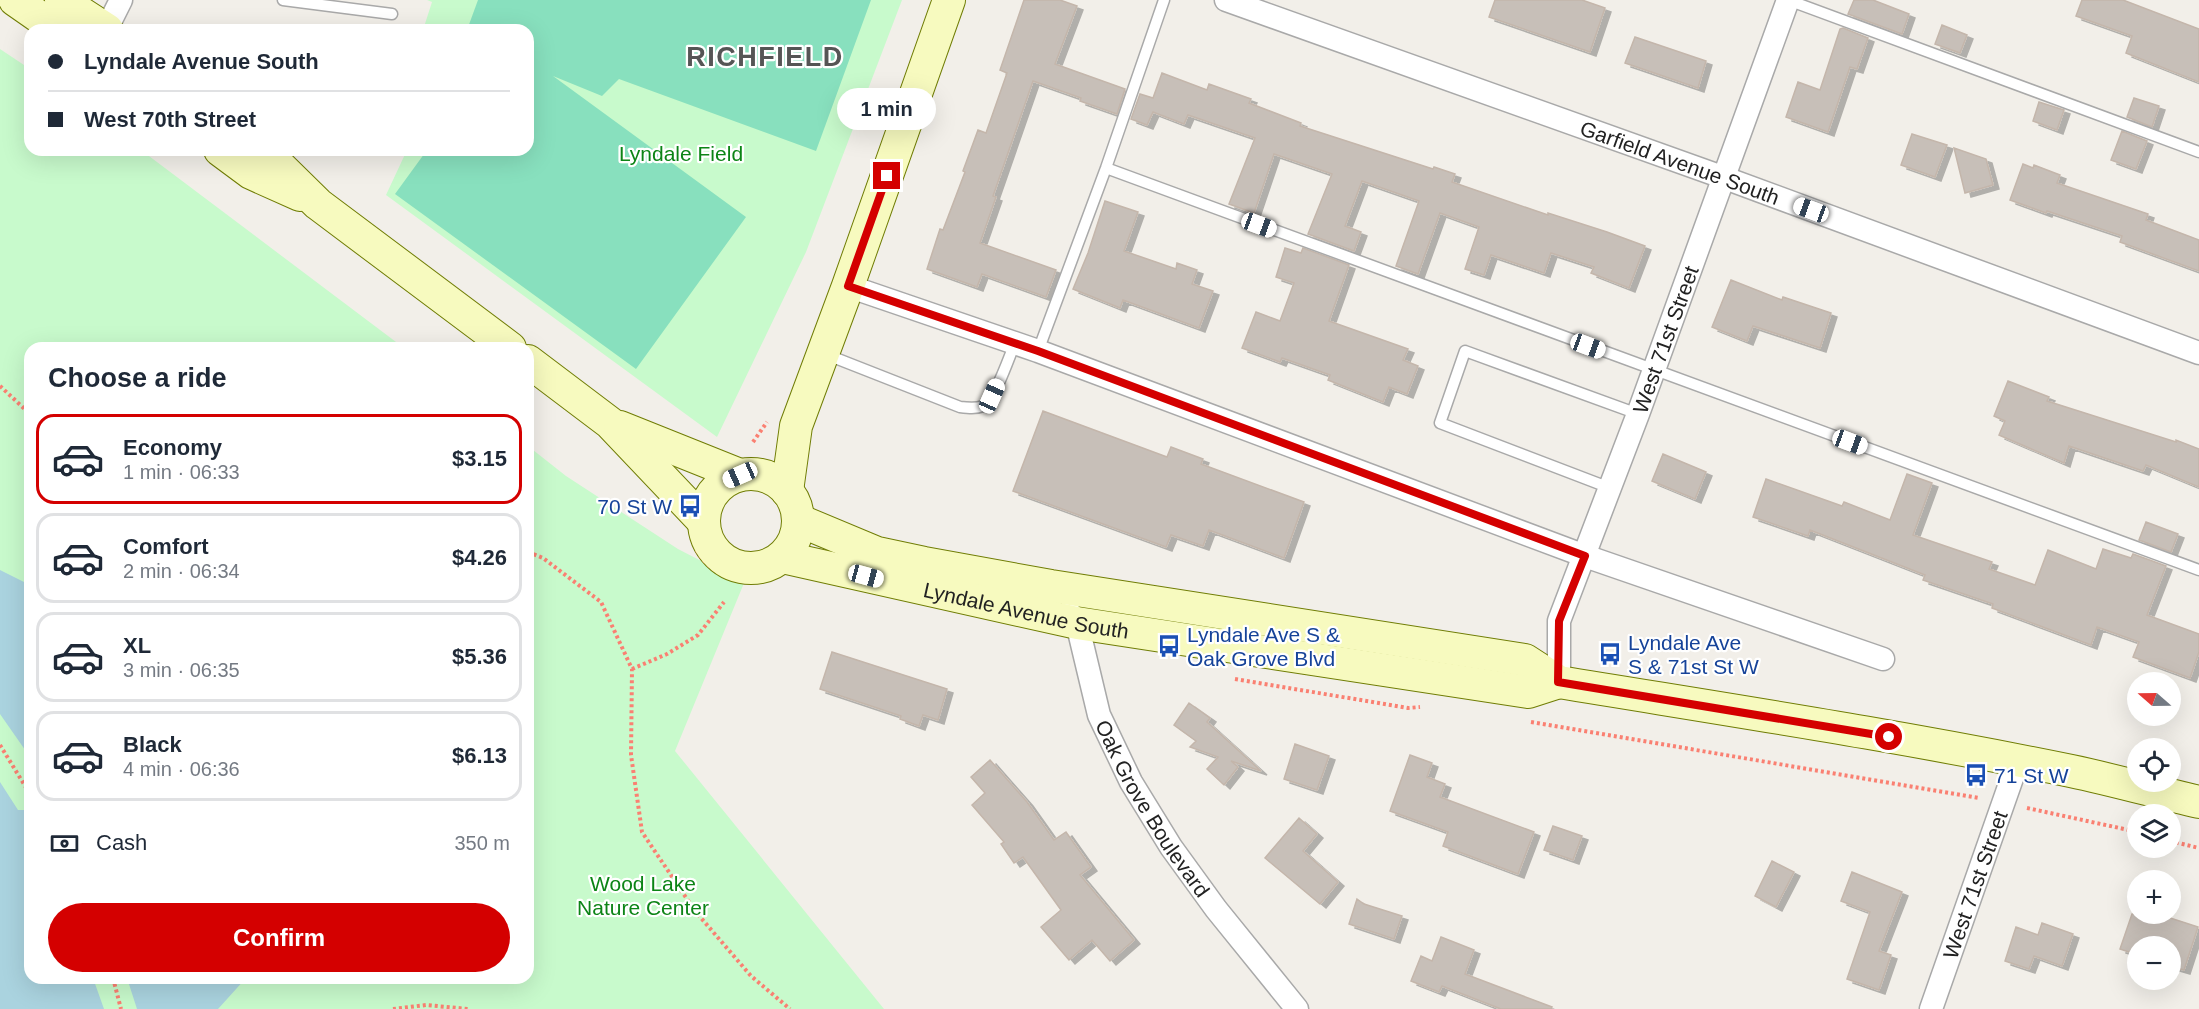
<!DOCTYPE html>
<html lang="en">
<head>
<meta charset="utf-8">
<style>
  :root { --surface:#fff; --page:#f2f2f3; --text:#1f2937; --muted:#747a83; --line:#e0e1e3; --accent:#d40000 }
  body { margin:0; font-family:Helvetica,sans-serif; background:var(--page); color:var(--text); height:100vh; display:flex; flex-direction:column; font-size:22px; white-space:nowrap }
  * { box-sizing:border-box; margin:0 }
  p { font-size:20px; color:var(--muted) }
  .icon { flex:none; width:33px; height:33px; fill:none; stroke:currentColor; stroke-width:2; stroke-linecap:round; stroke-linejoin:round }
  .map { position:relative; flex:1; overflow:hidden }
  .side { position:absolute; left:24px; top:342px; width:510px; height:642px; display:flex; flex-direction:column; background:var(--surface); border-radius:18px; box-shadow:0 6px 24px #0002 }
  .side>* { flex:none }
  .hud { position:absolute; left:24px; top:24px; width:510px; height:132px; border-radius:18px; box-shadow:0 6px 24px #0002; display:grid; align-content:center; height:132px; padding:0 24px; background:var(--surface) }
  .needle { width:39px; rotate:290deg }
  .fabs { position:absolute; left:2127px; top:672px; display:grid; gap:12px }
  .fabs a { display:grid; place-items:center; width:54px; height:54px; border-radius:50%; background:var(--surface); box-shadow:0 6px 24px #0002; font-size:30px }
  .end { position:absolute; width:27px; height:27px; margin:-14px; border:8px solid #d40000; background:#fff; box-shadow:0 0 0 3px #fff }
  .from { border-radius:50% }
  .bubble { position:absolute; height:42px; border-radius:21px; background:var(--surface); box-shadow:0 6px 24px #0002; font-size:20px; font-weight:700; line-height:42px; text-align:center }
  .car { position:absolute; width:18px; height:36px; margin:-18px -9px; border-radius:8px; box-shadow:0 0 4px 2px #0007; background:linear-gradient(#fff 24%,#345 0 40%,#fff 0 76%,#345 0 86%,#fff 0) }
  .hud b { display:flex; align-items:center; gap:21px; height:57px; font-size:22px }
  .hud b+b { border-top:2px solid var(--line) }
  .hud i { width:15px; height:15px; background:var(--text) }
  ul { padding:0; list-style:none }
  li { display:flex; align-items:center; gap:18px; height:90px; margin:0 12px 9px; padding:0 12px; border:3px solid var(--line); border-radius:18px }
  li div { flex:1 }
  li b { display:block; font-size:22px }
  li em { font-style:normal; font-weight:700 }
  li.current { border-color:var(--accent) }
  li>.icon { width:54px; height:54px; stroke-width:1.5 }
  h2 { padding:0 24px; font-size:27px; line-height:72px }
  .pay { display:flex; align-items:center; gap:15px; height:66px; padding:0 24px; font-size:22px }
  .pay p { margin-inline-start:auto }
  .action { display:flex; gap:12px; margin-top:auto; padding:12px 24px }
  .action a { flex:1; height:69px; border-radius:36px; background:var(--accent); color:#fff; font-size:24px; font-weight:700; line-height:69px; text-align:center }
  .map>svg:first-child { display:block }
</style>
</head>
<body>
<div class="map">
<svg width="2199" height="1009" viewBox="0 0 2199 1009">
  <defs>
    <filter id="shadow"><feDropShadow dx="6" dy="4" stdDeviation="0" flood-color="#0004"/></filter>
  </defs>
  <rect width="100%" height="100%" fill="#f2efe9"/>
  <!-- park -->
  <path fill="#c8facc" d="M 427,0 L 902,0 L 806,252 L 717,437 L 386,195 L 407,150 L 528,150 L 528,30 L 423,30 L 432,2 Z
    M 0,49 L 30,69 L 30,150 L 141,150 L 404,348 L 30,348 L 30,978 L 528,978 L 528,446 L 566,476 L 678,549 L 744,583 L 675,751 L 884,1009 L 0,1009 Z"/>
  <!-- pitch -->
  <path fill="#88e0be" d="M 478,0 L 871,0 L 816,151 L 619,79 L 602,96 L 553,76 L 746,217 L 636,369 L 395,194 L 427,150 L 528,150 L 528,30 L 467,30 Z"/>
  <!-- water -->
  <path fill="#aad3df" d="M 0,570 L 30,585 L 30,757 L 0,714 Z
    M 0,782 L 18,810 L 30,810 L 30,978 L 93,978 L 104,1009 L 0,1009 Z
    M 127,978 L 246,978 L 218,1009 L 137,1009 Z"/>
  <!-- building -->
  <path fill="#c7bfb8" stroke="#c4b6ab" stroke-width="1.5" filter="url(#shadow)" d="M 1024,0 L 1060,0 L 1077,6 L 1055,64 L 1125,89 L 1117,114 L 1080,101 L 1081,98 L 1033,81 L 993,196 L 996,197 L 980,243 L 1056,270 L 1046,297 L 982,274 L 977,287 L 927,269 L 940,229 L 943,230 L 965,172 L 963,171 L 978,130 L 986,133 L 1007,73 L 1000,70 Z
    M 1495,0 L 1582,0 L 1605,8 L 1590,52 L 1489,17 Z
    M 1854,0 L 1873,0 L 1909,14 L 1902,34 L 1848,14 Z
    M 2082,0 L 2123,0 L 2199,29 L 2199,82 L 2126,53 L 2132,36 L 2076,16 Z
    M 1942,25 L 1967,35 L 1960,53 L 1935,44 Z
    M 1843,28 L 1868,38 L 1857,69 L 1850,67 L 1828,132 L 1786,117 L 1798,82 L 1820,90 L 1840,29 Z
    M 1635,37 L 1706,61 L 1698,88 L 1625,63 Z
    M 1162,73 L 1207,90 L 1209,84 L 1251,99 L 1249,103 L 1301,123 L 1300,126 L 1433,169 L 1434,167 L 1455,174 L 1452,182 L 1548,215 L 1548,213 L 1607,232 L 1645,246 L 1629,288 L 1591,273 L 1594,267 L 1551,253 L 1544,273 L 1491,255 L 1484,275 L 1465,269 L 1479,227 L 1440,213 L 1418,274 L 1396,266 L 1419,201 L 1362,181 L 1345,226 L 1361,232 L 1354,251 L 1308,234 L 1332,174 L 1274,154 L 1254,213 L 1229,204 L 1255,138 L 1188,115 L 1184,124 L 1153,112 L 1147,125 L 1131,119 L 1140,94 L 1153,98 Z
    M 2134,98 L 2159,106 L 2152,127 L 2127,117 Z
    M 2039,102 L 2064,110 L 2057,130 L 2033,121 Z
    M 2122,131 L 2147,141 L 2136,169 L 2111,160 Z
    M 1912,134 L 1947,145 L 1935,177 L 1901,165 Z
    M 1954,148 L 1986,159 L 1993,185 L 1965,193 Z
    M 2023,164 L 2033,168 L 2034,165 L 2060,175 L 2057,183 L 2148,214 L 2146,220 L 2199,240 L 2199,271 L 2120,242 L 2122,236 L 2047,211 L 2046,213 L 2010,200 Z
    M 1105,201 L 1138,212 L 1124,251 L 1176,269 L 1177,263 L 1197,270 L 1192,284 L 1213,291 L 1199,328 L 1123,300 L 1120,308 L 1073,289 L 1088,253 Z
    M 1285,248 L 1301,253 L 1303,248 L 1349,265 L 1329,321 L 1408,349 L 1403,360 L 1418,366 L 1407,394 L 1389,387 L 1383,402 L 1328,380 L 1330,375 L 1282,358 L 1280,362 L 1242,348 L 1256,312 L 1280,321 L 1294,283 L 1276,277 Z
    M 1731,280 L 1782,300 L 1783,297 L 1831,313 L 1820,348 L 1753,326 L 1747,341 L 1712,327 Z
    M 2008,381 L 2049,397 L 2047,401 L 2176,442 L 2176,440 L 2199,449 L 2199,487 L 2146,465 L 2143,471 L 2069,446 L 2064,463 L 1999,435 L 2005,421 L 1994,416 Z
    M 1043,411 L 1167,457 L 1171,447 L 1203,459 L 1201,464 L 1304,502 L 1284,558 L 1209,530 L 1203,546 L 1171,535 L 1166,547 L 1013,491 Z
    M 1663,454 L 1706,472 L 1695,499 L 1652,481 Z
    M 1907,474 L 1932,483 L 1913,535 L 1992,562 L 1989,569 L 2035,585 L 2048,550 L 2096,569 L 2103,549 L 2131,558 L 2133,554 L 2166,566 L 2147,615 L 2199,634 L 2199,652 L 2190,678 L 2133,657 L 2139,642 L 2097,627 L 2091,645 L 1992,608 L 1993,604 L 1923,580 L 1925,575 L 1810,530 L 1808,536 L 1753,517 L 1766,479 L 1842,506 L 1844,502 L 1890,520 Z
    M 2146,522 L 2178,534 L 2171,552 L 2139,540 Z
    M 832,652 L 947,689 L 938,720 L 923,715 L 919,726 L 900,719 L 901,716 L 820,689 Z
    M 1189,703 L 1210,718 L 1207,722 L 1261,771 L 1231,761 L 1238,767 L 1224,785 L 1207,769 L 1218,757 L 1190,747 L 1196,741 L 1174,725 Z
    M 1295,744 L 1329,756 L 1317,790 L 1284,779 Z
    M 1410,755 L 1432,763 L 1427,777 L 1445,784 L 1440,797 L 1534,832 L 1518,874 L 1443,846 L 1448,832 L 1390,811 Z
    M 990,760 L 1027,802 L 1054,840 L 1066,832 L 1091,867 L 1080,875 L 1134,940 L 1110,961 L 1092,940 L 1069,960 L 1041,927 L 1061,910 L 1023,857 L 1014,863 L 1001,844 L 1004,842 L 972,805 L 985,793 L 971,777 Z
    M 1299,818 L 1317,834 L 1303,851 L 1338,882 L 1320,904 L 1265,858 Z
    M 1553,826 L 1582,836 L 1573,860 L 1544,850 Z
    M 1772,861 L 1794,872 L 1776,907 L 1755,896 Z
    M 1852,872 L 1902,892 L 1879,951 L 1891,955 L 1879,990 L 1847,979 L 1870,912 L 1841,901 Z
    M 1357,899 L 1364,904 L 1402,916 L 1394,939 L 1349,924 Z
    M 2132,914 L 2158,914 L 2198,927 L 2184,970 L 2170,966 L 2170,946 L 2138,946 L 2138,955 L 2120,949 Z
    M 2042,923 L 2073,934 L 2062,966 L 2034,956 L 2029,969 L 2005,961 L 2016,927 L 2038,935 Z
    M 1441,937 L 1474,950 L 1465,974 L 1552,1007 L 1551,1009 L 1501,1009 L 1442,986 L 1439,992 L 1411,981 L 1421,956 L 1432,961 Z"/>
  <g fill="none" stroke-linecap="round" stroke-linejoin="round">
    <!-- lane casing -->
    <g stroke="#a9a9a9" stroke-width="13">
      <path id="lane" d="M 283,0 L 392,14
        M 1788,0 L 2199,152
        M 1106,168 L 2199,570
        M 1038,351 L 1106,168 L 1164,0
        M 825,354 L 960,407 C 968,408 976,409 983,406 C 995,400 1009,357 1015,343
        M 1610,488 L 1440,423 L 1465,351 L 1638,414"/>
    </g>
    <!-- street casing -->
    <g stroke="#a9a9a9" stroke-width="25">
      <g id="street">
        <path id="s1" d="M 1226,0 L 1725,178 L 2199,353"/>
        <path d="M 106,30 L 121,0"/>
        <path d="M 848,286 L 1038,351 L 1585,556 L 1883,659"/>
        <path id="s2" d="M 1069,612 L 1077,623 L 1099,715 L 1131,782 L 1171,847 L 1216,909 L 1297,1009"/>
        <path id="s3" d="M 1559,682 L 1559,621 L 1638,414 L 1788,0"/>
        <path id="s4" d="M 1931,1009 L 2018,761"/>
      </g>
    </g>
    <!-- secondary casing -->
    <g stroke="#707d05" stroke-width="34">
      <g id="secondary">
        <path d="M 15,0 L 58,30"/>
        <path d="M 61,0 L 107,30"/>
        <path d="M 220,150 L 251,173 L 300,195"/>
        <path d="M 263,150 L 318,204 L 510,348"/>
        <path d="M 528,361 L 610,423 L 704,522"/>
        <path d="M 620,427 L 740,475"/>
        <circle cx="751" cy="521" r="47"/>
        <path d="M 787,491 L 796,426 L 848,286 L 949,0"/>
        <path d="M 798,520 L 877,553 L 924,563 L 1051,586 L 1525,660 L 1559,682 C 1729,710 1901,736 2071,771 C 2114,780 2156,792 2199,802"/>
        <path id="s5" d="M 782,557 L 1077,623 L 1528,692 L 1559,682"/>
      </g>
    </g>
    <!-- path -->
    <path stroke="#fa8072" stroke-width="4" stroke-dasharray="3 3" stroke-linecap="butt" d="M 0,386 L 30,414
      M 753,442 L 767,422
      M 697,550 C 712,577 737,581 765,580
      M 528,552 L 543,558 L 601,602 L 632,669 L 631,755 L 642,832 L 695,911 L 751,976 L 790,1009
      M 632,669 L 667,654 L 698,635 L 724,602
      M 1235,679 L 1408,708 L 1420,707
      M 1531,722 L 1979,798
      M 0,745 L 30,794
      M 2027,808 L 2138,832
      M 2170,841 L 2199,848
      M 113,978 L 121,1009
      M 393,1009 L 426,1005 L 468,1009"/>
    <!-- lane -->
    <use href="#lane" stroke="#fff" stroke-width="10"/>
    <!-- street -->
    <use href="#street" stroke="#fff" stroke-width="22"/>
    <!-- secondary -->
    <use href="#secondary" stroke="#f7fabf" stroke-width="32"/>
  </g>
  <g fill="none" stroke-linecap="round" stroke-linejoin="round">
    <!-- route -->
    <path stroke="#d40000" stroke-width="8" d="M 887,176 L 848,286 L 1038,351 L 1585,556 L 1559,621 L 1558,682 L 1889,737"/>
  </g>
  <!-- icons -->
  <defs>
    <g id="bus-bare" transform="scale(1.8)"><path d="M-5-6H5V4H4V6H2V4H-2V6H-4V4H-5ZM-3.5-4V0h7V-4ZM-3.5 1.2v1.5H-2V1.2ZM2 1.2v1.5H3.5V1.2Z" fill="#1a4fb4" stroke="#fff" stroke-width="2.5" paint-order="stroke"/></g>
  </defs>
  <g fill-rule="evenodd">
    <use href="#bus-bare" x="690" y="506"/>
    <use href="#bus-bare" x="1169" y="646"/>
    <use href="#bus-bare" x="1610" y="654"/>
    <use href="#bus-bare" x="1976" y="775"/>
  </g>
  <g text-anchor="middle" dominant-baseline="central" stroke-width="4.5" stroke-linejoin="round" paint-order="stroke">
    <!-- park labels -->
    <g font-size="21" fill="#0c8416" stroke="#fff">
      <text x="681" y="153">Lyndale Field</text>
      <text x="643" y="883">Wood Lake<tspan x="643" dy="24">Nature Center</tspan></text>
    </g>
    <!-- street labels -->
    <g font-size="21" fill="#222" stroke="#fff">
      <text stroke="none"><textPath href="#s1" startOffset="482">Garfield Avenue South</textPath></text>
      <text stroke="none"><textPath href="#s3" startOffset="362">West 71st Street</textPath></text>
      <text stroke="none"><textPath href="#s5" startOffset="250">Lyndale Avenue South</textPath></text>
      <text stroke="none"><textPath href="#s2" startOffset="216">Oak Grove Boulevard</textPath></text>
      <text stroke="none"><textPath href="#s4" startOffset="132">West 71st Street</textPath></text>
    </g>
    <!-- transit labels -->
    <g font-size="21" fill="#164399" stroke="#fff" text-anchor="start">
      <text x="672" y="506" text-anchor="end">70 St W</text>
      <text x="1187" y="634">Lyndale Ave S &amp;<tspan x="1187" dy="24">Oak Grove Blvd</tspan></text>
      <text x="1628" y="642">Lyndale Ave<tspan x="1628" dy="24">S &amp; 71st St W</tspan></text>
      <text x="1994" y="775">71 St W</text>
    </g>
    <!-- district labels -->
    <g font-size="27" font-weight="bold" letter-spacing="1.5" fill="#555" stroke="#fff">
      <text x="765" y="57">RICHFIELD</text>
    </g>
  </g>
</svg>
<div class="fabs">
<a><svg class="needle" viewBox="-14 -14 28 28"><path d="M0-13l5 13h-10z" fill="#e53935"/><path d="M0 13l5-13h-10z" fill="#747a83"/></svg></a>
<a><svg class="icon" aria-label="locate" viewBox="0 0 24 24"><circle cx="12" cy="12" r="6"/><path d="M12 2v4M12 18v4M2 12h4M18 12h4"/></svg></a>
<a><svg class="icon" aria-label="layers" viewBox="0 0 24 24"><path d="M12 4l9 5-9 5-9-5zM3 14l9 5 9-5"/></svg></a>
<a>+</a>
<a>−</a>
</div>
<i class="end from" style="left:1889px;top:737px"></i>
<i class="end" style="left:887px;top:176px"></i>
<div class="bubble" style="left:837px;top:88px;width:99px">1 min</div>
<i class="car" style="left:1811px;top:210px;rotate:290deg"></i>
<i class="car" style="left:1259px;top:225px;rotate:110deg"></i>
<i class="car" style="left:1588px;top:346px;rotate:110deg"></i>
<i class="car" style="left:992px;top:396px;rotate:24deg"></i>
<i class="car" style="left:1850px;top:442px;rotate:110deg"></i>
<i class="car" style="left:740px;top:475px;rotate:246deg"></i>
<i class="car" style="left:866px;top:576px;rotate:105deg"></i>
<div class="hud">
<b><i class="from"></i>Lyndale Avenue South</b>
<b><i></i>West 70th Street</b>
</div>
<section class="side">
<h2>Choose a ride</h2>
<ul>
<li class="current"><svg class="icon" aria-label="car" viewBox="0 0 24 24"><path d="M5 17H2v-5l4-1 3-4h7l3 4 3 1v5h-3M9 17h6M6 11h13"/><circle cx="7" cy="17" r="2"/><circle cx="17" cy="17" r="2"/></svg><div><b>Economy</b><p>1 min · 06:33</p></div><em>$3.15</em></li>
<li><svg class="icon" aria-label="car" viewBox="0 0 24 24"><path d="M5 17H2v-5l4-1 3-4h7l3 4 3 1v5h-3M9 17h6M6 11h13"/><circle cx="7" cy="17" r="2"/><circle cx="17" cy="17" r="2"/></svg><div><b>Comfort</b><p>2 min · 06:34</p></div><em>$4.26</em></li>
<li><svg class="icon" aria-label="car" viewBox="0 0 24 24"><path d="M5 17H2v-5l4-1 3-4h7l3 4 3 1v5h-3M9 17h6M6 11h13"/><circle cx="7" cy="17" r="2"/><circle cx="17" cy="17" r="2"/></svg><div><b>XL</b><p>3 min · 06:35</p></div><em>$5.36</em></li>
<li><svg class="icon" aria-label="car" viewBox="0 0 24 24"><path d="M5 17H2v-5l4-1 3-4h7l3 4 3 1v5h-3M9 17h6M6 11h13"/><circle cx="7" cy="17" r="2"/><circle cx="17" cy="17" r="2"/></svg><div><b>Black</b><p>4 min · 06:36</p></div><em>$6.13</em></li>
</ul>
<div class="pay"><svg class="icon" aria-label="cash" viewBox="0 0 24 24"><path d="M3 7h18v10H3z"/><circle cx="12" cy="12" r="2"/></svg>Cash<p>350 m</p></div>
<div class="action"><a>Confirm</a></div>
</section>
</div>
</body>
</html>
